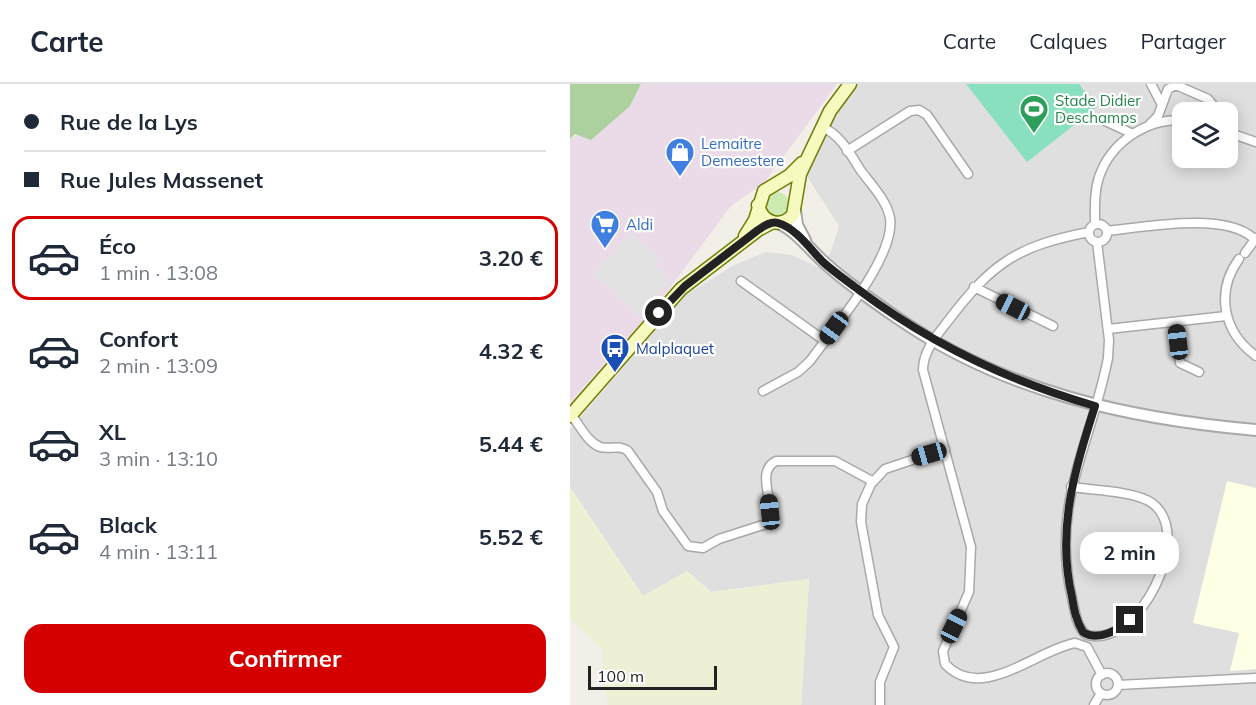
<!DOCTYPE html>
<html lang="fr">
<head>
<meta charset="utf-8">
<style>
  :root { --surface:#fff; --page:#f2f2f3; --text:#1f2937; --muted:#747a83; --line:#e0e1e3; --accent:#d40000 }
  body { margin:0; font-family:Mulish,sans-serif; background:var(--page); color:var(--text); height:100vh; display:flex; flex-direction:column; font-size:22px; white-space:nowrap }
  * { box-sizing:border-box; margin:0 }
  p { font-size:20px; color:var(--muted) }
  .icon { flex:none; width:33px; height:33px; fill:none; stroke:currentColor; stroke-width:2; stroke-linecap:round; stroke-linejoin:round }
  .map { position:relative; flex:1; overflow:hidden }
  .sheet { display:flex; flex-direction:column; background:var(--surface); width:570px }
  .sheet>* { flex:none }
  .top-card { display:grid; align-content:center; height:132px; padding:0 24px; background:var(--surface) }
  .fabs { position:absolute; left:602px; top:18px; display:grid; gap:12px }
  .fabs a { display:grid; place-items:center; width:66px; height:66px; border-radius:12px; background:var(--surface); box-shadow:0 3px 15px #0003; font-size:30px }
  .scale { position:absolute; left:18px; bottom:15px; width:129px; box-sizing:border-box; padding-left:6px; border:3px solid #222; border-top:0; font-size:16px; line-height:21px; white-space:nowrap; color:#222; -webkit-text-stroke:4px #fff; paint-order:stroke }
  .end { position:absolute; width:27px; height:27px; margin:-14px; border:8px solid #222; background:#fff; box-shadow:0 0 0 3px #fff }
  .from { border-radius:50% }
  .bubble { position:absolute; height:42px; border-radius:18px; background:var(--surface); box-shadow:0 3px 15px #0003; font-size:20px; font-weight:700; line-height:42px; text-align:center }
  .car { position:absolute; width:18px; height:36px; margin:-18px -9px; border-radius:8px; box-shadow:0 0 4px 2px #0007; background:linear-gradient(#222 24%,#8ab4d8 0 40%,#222 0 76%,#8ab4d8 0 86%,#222 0) }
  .top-card b { display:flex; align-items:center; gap:21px; height:57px; font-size:22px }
  .top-card b+b { border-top:2px solid var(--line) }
  .top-card i { width:15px; height:15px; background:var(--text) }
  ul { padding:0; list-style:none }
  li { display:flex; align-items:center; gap:18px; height:84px; margin:0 12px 9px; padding:0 12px; border:3px solid transparent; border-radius:18px }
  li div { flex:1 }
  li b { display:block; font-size:22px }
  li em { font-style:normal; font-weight:700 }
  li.current { border-color:var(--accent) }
  li>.icon { width:54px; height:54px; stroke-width:1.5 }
  .cta { display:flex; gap:12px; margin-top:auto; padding:12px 24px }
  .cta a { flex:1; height:69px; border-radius:18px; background:var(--accent); color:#fff; font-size:24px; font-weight:700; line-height:69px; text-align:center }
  header { display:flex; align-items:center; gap:36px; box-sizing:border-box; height:84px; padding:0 30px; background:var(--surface); border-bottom:2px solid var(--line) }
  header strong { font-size:28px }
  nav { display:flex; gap:33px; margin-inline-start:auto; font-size:21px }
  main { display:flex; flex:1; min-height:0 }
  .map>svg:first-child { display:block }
</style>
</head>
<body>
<header>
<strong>Carte</strong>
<nav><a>Carte</a><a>Calques</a><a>Partager</a></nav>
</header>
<main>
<section class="sheet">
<div class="top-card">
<b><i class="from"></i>Rue de la Lys</b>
<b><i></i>Rue Jules Massenet</b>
</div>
<ul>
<li class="current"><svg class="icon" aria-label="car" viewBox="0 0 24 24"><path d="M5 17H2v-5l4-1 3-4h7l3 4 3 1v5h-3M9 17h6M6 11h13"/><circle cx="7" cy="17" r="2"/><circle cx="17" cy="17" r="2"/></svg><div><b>Éco</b><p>1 min · 13:08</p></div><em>3.20 €</em></li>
<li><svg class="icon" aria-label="car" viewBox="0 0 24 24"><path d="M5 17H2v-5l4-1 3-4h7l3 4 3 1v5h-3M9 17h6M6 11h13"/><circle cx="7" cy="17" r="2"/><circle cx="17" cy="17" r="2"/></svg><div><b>Confort</b><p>2 min · 13:09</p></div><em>4.32 €</em></li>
<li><svg class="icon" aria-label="car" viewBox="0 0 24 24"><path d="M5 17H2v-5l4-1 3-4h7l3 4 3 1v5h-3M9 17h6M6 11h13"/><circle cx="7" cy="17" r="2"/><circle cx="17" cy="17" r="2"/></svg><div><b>XL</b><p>3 min · 13:10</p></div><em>5.44 €</em></li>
<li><svg class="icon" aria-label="car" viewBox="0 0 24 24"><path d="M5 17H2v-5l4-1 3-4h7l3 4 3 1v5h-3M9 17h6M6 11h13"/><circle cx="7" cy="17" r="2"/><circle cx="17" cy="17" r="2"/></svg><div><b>Black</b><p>4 min · 13:11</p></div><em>5.52 €</em></li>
</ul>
<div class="cta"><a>Confirmer</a></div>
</section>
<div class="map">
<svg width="686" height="621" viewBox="0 0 686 621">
  <rect width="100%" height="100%" fill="#f2efe9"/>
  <!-- residential -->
  <path fill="#e0dfdf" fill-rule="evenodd" d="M 272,0 L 686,0 L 686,621 L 231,621 L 239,495 L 141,508 L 117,487 L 73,512 L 0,403 L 0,345 L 116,211 L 164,181 L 196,168 L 222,171 L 250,184 L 260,170 L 269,142 L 238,94 L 235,67 ZM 612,28 L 657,28 L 657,74 L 612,74 Z"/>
  <!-- industrial -->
  <path fill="#ebdbe8" d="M 71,0 L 267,0 L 194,99 L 161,122 L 88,220 L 0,318 L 0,55 L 60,22 Z"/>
  <!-- education -->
  <path fill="#ffffe5" d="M 657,397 L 686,404 L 686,585 L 660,587 L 669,549 L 623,539 Z"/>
  <!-- farmland -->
  <path fill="#eef0d5" d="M 0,403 L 73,512 L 117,487 L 141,508 L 239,495 L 231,621 L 38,621 L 32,588 L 33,566 L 0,535 Z"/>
  <!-- grass -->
  <path fill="#cdebb0" d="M195 120a12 12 0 1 1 24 0a12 12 0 1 1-24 0Z"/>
  <!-- forest -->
  <path fill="#add19e" d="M 0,0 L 71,0 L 60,22 L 21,56 L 5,50 L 0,55 Z"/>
  <!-- pitch -->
  <path fill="#88e0be" d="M 396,0 L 509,0 L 527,23 L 457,78 Z"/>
  <!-- parking -->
  <path fill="#e2e2e2" d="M 61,149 L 90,176 L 85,181 L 101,197 L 68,232 L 23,189 Z"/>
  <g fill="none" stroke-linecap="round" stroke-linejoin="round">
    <!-- minor casing -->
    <g stroke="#a9a9a9" stroke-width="11">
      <path id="minor" d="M 581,0 L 591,19
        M 533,36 L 563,50
        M 580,40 L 588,32 L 598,5 L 606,1 L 638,15 L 643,21 L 643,28
        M 657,48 L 686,58
        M 277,67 L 340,27 L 349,26 L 357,31 L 398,90
        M519 149a9 9 0 1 1 18 0a9 9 0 1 1-18 0Z
        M 525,140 C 525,124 524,108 529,93 C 541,58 576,35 612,36
        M 537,147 C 575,143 655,128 683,154
        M 519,148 C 447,162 422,179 378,237 C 367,251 353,267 353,286 L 401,463 L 399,508 L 373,567 L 375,580 C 412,619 466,566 505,559 L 517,563 L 532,591
        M 675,169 L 686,154
        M 669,175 C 645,208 653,248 686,272
        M 171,197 L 255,257
        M 404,203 L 483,242
        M 605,238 L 610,279 L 629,288
        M 538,245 L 656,232
        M 193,307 L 228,288 L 240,277 C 262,246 326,173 320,134 C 317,117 301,100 291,87 C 280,70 271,51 252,43
        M 1,331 C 10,341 17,358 30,363 C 40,366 49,360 58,367 L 87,408 L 93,427 L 118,462 L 133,464 L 149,455 L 196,440 C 209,422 183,389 206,377 L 265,377 L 302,397
        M 501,403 C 522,406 565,407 582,419 C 626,451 568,565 517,551 C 506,543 505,527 502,514 C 480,420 521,361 538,274 L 539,256 L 527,158
        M526 600a11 11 0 1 1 22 0a11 11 0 1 1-22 0Z
        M 548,601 L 686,594
        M 310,621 L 310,598 L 324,563 L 308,531 L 291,438 L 292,420 L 301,400 L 315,385 L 375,365
        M 524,621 L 531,609"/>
    </g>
    <!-- tertiary casing -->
    <g stroke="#a9a9a9" stroke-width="14">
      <path id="tertiary" d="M 225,126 L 227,141 L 235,156
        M 208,139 C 227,147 241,167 256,180 C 278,200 304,218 329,235 C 435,308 560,335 686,346"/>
    </g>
    <!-- secondary casing -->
    <g stroke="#707d05" stroke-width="15">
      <path id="secondary" d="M 188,121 C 192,139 211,145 223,131 L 230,90 L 260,27 L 280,0
        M 175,152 L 185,136 L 194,107 L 219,92 L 232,79
        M 0,332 L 111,205 L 188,146 L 203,138"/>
    </g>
    <!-- minor -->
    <use href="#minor" stroke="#fff" stroke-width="8"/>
    <!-- tertiary -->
    <use href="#tertiary" stroke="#fff" stroke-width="10"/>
    <!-- secondary -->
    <use href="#secondary" stroke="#f7fabf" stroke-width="12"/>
  </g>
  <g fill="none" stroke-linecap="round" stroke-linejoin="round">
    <!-- route -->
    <path stroke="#222" stroke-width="8" d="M 89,229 L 115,202 L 188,146 C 194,142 201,137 208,139 C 226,144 241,166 253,178 C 264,188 277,197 289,206 C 361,260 438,297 525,322 C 505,385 486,446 502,513 C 504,525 506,537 513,548 C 527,558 549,546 560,536"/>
  </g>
  <!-- icons -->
  <defs>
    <g id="stadium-pin" transform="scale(1.5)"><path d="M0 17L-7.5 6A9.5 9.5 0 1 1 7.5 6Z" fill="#2e9e5b" stroke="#fff"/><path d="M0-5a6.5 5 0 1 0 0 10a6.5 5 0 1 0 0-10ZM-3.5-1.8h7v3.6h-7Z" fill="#fff"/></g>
    <g id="shop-pin" transform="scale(1.5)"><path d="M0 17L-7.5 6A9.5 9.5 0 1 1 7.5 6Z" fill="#3f7fe0" stroke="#fff"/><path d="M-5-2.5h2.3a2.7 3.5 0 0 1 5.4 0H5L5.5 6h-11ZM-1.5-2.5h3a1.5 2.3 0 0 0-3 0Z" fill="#fff"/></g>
    <g id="supermarket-pin" transform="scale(1.5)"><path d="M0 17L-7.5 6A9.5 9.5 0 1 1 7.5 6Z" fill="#3f7fe0" stroke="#fff"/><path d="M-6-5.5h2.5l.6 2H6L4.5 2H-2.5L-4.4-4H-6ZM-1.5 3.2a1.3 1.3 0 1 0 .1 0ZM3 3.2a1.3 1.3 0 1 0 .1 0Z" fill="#fff"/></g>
    <g id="bus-pin" transform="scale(1.5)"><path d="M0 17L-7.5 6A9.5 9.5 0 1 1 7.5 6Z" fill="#1a4fb4" stroke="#fff"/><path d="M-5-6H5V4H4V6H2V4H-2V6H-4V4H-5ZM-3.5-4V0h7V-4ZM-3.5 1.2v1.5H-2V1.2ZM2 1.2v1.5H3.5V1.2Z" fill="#fff"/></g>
  </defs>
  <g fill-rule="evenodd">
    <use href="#stadium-pin" x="464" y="25"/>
    <use href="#shop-pin" x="110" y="68"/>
    <use href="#supermarket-pin" x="35" y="140"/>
    <use href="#bus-pin" x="45" y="264"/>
  </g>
  <g text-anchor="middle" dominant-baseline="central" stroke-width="4.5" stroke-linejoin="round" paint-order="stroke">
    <!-- leisure labels -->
    <g font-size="15" fill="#27864d" stroke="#fff" text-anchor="start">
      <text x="485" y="16">Stade Didier<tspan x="485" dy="17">Deschamps</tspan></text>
    </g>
    <!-- shop labels -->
    <g font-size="15" fill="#366cbe" stroke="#fff" text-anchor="start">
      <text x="131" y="59">Lemaitre<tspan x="131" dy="17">Demeestere</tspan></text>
      <text x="56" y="140">Aldi</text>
    </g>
    <!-- transit labels -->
    <g font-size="15" fill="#164399" stroke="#fff" text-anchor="start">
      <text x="66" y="264">Malplaquet</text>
    </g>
  </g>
</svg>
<div class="fabs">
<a><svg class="icon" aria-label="layers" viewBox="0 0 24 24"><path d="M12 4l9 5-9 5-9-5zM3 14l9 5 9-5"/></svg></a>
</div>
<div class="scale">100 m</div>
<i class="end from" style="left:89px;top:229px"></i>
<i class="end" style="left:560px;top:536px"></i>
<div class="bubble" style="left:510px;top:448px;width:99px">2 min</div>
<i class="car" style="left:443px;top:223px;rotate:297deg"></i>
<i class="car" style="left:264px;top:244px;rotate:216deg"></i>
<i class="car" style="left:608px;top:258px;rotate:353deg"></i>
<i class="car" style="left:359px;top:370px;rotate:254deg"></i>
<i class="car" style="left:200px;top:428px;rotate:354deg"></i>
<i class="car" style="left:384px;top:542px;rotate:26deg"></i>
</div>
</main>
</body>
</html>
